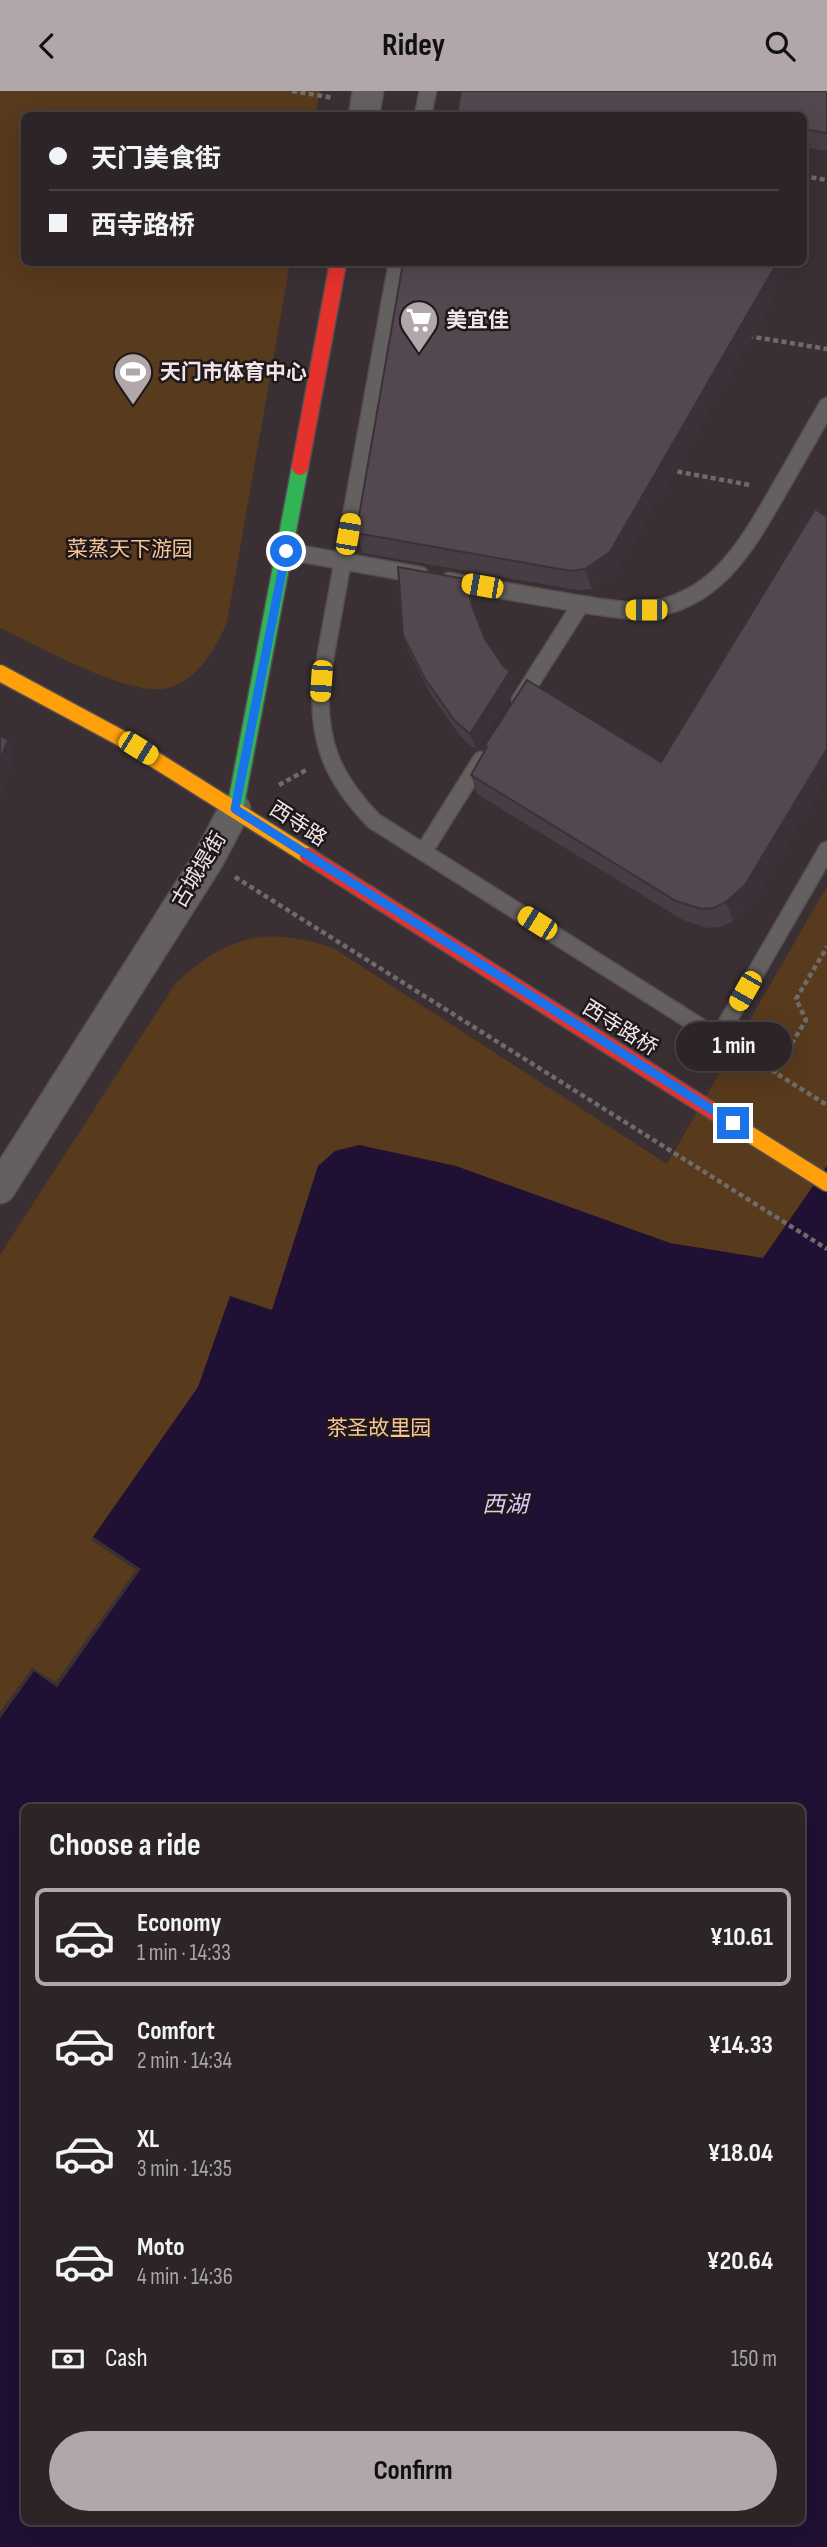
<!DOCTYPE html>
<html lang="en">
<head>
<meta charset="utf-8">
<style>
  :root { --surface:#2c2426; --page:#342c2e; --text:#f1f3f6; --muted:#a6a4a7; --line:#484143; --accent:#b1a6a8 }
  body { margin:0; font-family:"Sofia Sans Condensed","Noto Sans SC",sans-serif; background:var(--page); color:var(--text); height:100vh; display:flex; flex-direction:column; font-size:26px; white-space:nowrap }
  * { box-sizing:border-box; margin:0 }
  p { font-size:23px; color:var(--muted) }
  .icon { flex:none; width:38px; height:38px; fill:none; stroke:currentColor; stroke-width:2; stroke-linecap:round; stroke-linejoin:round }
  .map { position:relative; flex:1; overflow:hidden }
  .side { position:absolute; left:21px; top:1713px; width:784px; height:721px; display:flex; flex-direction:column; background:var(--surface); border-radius:10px; box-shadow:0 7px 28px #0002,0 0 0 2px var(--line) }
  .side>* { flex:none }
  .guide { position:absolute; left:21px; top:21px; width:786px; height:154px; border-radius:10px; box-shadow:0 7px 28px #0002,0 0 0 2px var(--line); display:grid; align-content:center; height:154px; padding:0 28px; background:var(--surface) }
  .end { position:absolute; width:32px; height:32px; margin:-16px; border:9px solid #1a73e8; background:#fff; box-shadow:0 0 0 4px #fff }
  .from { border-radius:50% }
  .bubble { position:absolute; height:49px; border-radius:24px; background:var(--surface); box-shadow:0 7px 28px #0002,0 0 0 2px var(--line); font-size:23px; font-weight:700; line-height:49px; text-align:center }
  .car { position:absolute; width:21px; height:42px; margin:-21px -10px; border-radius:9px; box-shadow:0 0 5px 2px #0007; background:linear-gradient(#f5c518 24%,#345 0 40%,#f5c518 0 76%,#345 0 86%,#f5c518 0) }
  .guide b { display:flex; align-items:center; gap:24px; height:66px; font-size:26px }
  .guide b+b { border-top:2px solid var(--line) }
  .guide i { width:18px; height:18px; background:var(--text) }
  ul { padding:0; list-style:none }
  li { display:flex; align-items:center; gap:21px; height:98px; margin:0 14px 10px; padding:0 14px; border:4px solid transparent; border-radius:10px }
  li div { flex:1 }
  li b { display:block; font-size:26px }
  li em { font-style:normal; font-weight:700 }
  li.selected { border-color:var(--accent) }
  li>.icon { width:63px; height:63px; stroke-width:1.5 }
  h2 { padding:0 28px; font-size:32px; line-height:84px }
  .pay { display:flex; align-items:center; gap:18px; height:77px; padding:0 28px; font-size:26px }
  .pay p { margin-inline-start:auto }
  .action { display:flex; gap:14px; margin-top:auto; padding:14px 28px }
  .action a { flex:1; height:80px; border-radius:42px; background:var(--accent); color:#111; font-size:28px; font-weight:700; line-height:80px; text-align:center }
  header { display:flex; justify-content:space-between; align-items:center; height:91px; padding:0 28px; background:var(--accent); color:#111; font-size:32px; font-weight:700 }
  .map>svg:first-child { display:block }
</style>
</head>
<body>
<header><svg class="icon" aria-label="back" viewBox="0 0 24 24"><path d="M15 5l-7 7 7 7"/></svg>Ridey<svg class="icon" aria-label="search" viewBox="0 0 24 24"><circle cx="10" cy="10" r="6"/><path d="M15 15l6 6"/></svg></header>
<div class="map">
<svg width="827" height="2456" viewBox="0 0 827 2456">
  <rect width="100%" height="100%" fill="#3a3033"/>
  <!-- green -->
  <path fill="#583a1d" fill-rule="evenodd" d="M 0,0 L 320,0 L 315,24 L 24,24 L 24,172 L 290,172 L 227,531 C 216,558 195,594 162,598 C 121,602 39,555 0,537 Z
    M 827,795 L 827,2456 L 0,2456 L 0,1164 L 175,893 C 227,845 266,834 333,857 L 667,1073 ZM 24,1717 L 802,1717 L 802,2431 L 24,2431 Z"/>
  <!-- water -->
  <path fill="#1f1034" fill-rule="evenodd" d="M 359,1054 L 456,1075 L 670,1152 L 763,1167 L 827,1075 L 827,2456 L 0,2456 L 0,1627 L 34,1580 L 57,1596 L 140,1478 L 93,1446 L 198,1296 L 230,1205 L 272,1219 L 318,1075 L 335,1060 ZM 24,1717 L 802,1717 L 802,2431 L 24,2431 Z"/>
  <!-- pier -->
  <path fill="#3a3033" d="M 93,1446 L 141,1478 L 57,1596 L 34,1580 L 0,1627 L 0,1621 L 32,1577 L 56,1591 L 136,1479 L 91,1449 Z"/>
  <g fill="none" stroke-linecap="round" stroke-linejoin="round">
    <!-- lane casing -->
    <g stroke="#564e51" stroke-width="19">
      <path id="lane" d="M 423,24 L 428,0
        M 397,172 L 321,590 C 317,650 332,687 374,730 L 718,947 L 827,759
        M 286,460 L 420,484
        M 449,490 L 581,513
        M 520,609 L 581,513 C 602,516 624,521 645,519 C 716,512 747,454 779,399 C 795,371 811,343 827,315
        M 424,760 L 481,669"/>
    </g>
    <!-- street casing -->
    <g stroke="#564e51" stroke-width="33">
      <path id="street" d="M 364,24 L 368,0
        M 0,1097 L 208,769 L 235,718"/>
    </g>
    <!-- fast casing -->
    <g stroke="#564e51" stroke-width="19">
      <path id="fast" d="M 235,718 L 300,376"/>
    </g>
    <!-- slow casing -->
    <g stroke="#564e51" stroke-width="19">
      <path id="slow" d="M 0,582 L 119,646 L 308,765
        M 730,1031 L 827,1092"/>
    </g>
    <!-- jam casing -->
    <g stroke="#564e51" stroke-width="19">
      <path id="jam" d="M 300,376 L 338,172
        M 308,765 L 730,1031"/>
    </g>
    <!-- path -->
    <path stroke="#706b6b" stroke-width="4.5" stroke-dasharray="5 3.5" stroke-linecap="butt" d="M 292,0 L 334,7
      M 803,85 L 827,89
      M 748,245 L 827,258
      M 669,379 L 750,394
      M 279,694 L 308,678
      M 235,786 L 827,1158
      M 742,961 L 827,1014
      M 774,982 L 806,929 L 796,908 L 827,856"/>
    <!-- lane -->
    <use href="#lane" stroke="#646060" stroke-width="16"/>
    <!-- street -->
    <use href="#street" stroke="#646060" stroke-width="30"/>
    <!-- fast -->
    <use href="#fast" stroke="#30b455" stroke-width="16"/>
    <!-- slow -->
    <use href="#slow" stroke="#ff9f0a" stroke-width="16"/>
    <!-- jam -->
    <use href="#jam" stroke="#e5322d" stroke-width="16"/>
  </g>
  <!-- wall -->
  <path fill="#473e45" d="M 827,0 L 827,60 L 803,56 L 803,24 Z
    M 356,442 L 617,480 L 592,498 L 578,499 L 363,462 Z
    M 471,504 L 476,527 L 485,548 L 516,596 L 476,659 L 461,646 L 431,604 L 409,561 L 403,545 Z
    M 485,654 L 752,813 L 733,830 L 721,836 L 708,837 L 683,829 L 477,703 L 471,684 L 486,657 Z"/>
  <!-- shaded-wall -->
  <path fill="#3a3238" d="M 803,109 L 810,127 L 807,150 L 803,156 Z
    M 777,172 L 795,172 L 617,480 L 592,498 L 585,478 Z
    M 466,488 L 471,504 L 477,531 L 472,515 Z
    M 510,580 L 516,596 L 476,659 L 470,643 Z
    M 8,649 L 15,668 L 0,705 L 0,669 Z
    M 827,658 L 827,688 L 752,813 L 733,830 L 726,811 Z"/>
  <!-- building -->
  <path fill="#534850" stroke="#3a3238" stroke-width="2" d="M 461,0 L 827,0 L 827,42 L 803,38 L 803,24 L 457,24 Z
    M 403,172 L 777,172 L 610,461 L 585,478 L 571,480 L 356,442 Z
    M 815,418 L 827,426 L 827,658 L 745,794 L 726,811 L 714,817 L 701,818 L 676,810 L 471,684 L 487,656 L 485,654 L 527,589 L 661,671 Z
    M 398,476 L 466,488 L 472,515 L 485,548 L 504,576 L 510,580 L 470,643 L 455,630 L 425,588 L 403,545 Z
    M 0,645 L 8,649 L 0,669 Z"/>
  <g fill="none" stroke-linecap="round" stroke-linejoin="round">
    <!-- route -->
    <path stroke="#1a73e8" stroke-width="9" d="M 286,460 L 235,718 L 733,1032"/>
  </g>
  <!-- icons -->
  <defs>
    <g id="supermarket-pin" transform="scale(2.0125)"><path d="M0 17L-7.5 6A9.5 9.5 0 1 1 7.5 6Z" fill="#b1a6a8" stroke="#1f1719"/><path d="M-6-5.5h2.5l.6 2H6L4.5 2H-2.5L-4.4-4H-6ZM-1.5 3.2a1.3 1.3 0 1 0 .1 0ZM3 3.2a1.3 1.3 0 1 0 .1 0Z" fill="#fff"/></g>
    <g id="stadium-pin" transform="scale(2.0125)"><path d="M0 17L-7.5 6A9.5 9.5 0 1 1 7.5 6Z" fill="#b1a6a8" stroke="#1f1719"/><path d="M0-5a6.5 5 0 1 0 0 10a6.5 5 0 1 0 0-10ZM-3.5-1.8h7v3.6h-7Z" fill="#fff"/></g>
  </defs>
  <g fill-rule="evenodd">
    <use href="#supermarket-pin" x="419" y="229"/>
    <use href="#stadium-pin" x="133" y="281"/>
  </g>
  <g text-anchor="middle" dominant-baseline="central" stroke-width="5" stroke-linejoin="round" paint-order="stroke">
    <!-- poi labels -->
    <g font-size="21" font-weight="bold" fill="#f1e5e7" stroke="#1f1719" text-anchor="start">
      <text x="446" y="229">美宜佳</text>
      <text x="160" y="281">天门市体育中心</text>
    </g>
    <!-- park labels -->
    <g font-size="21" fill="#f7c697" stroke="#1f1719">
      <text x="130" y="458">菜蒸天下游园</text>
      <text x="379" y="1337">茶圣故里园</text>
    </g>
    <!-- street labels -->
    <g font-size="21" fill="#f1e5e7" stroke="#1f1719">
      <text transform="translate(298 733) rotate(33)">西寺路</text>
      <text transform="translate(199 779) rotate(-59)">古城堤街</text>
      <text transform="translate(620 937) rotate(32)">西寺路桥</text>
    </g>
    <!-- water labels -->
    <g font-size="23" font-style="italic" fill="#d8ccf8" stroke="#1f1719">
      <text x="505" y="1414">西湖</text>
    </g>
  </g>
</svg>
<i class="end from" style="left:286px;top:460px"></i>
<i class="end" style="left:733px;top:1032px"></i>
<div class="bubble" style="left:676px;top:931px;width:116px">1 min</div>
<i class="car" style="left:348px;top:443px;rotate:10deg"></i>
<i class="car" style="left:482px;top:495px;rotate:280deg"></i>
<i class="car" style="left:646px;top:519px;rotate:270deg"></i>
<i class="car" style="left:321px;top:590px;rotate:184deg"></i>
<i class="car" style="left:138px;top:657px;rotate:122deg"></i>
<i class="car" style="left:537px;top:832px;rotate:302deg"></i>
<i class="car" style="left:745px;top:900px;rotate:210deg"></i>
<div class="guide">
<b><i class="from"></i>天门美食街</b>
<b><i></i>西寺路桥</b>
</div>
<section class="side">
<h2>Choose a ride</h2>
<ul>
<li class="selected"><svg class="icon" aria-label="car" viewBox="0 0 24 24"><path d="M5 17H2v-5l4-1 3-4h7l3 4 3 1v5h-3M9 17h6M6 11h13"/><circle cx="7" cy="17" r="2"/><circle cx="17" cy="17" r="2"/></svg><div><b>Economy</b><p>1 min · 14:33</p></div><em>¥10.61</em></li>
<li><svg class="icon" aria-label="car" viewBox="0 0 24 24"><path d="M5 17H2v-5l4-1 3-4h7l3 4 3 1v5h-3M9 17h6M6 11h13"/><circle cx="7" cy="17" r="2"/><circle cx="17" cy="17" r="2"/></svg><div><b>Comfort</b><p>2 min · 14:34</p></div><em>¥14.33</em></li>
<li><svg class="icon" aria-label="car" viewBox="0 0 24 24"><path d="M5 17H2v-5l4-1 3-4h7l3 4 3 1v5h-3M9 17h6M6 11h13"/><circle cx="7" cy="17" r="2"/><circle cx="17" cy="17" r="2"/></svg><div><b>XL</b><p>3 min · 14:35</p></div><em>¥18.04</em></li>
<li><svg class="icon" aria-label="car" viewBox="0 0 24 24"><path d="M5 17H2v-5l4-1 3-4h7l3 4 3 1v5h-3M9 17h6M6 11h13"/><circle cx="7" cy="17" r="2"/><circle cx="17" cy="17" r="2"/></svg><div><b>Moto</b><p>4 min · 14:36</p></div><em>¥20.64</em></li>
</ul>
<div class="pay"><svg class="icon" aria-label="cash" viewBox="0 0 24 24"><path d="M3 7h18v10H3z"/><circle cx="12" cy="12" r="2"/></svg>Cash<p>150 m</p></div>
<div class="action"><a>Confirm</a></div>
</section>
</div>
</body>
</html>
